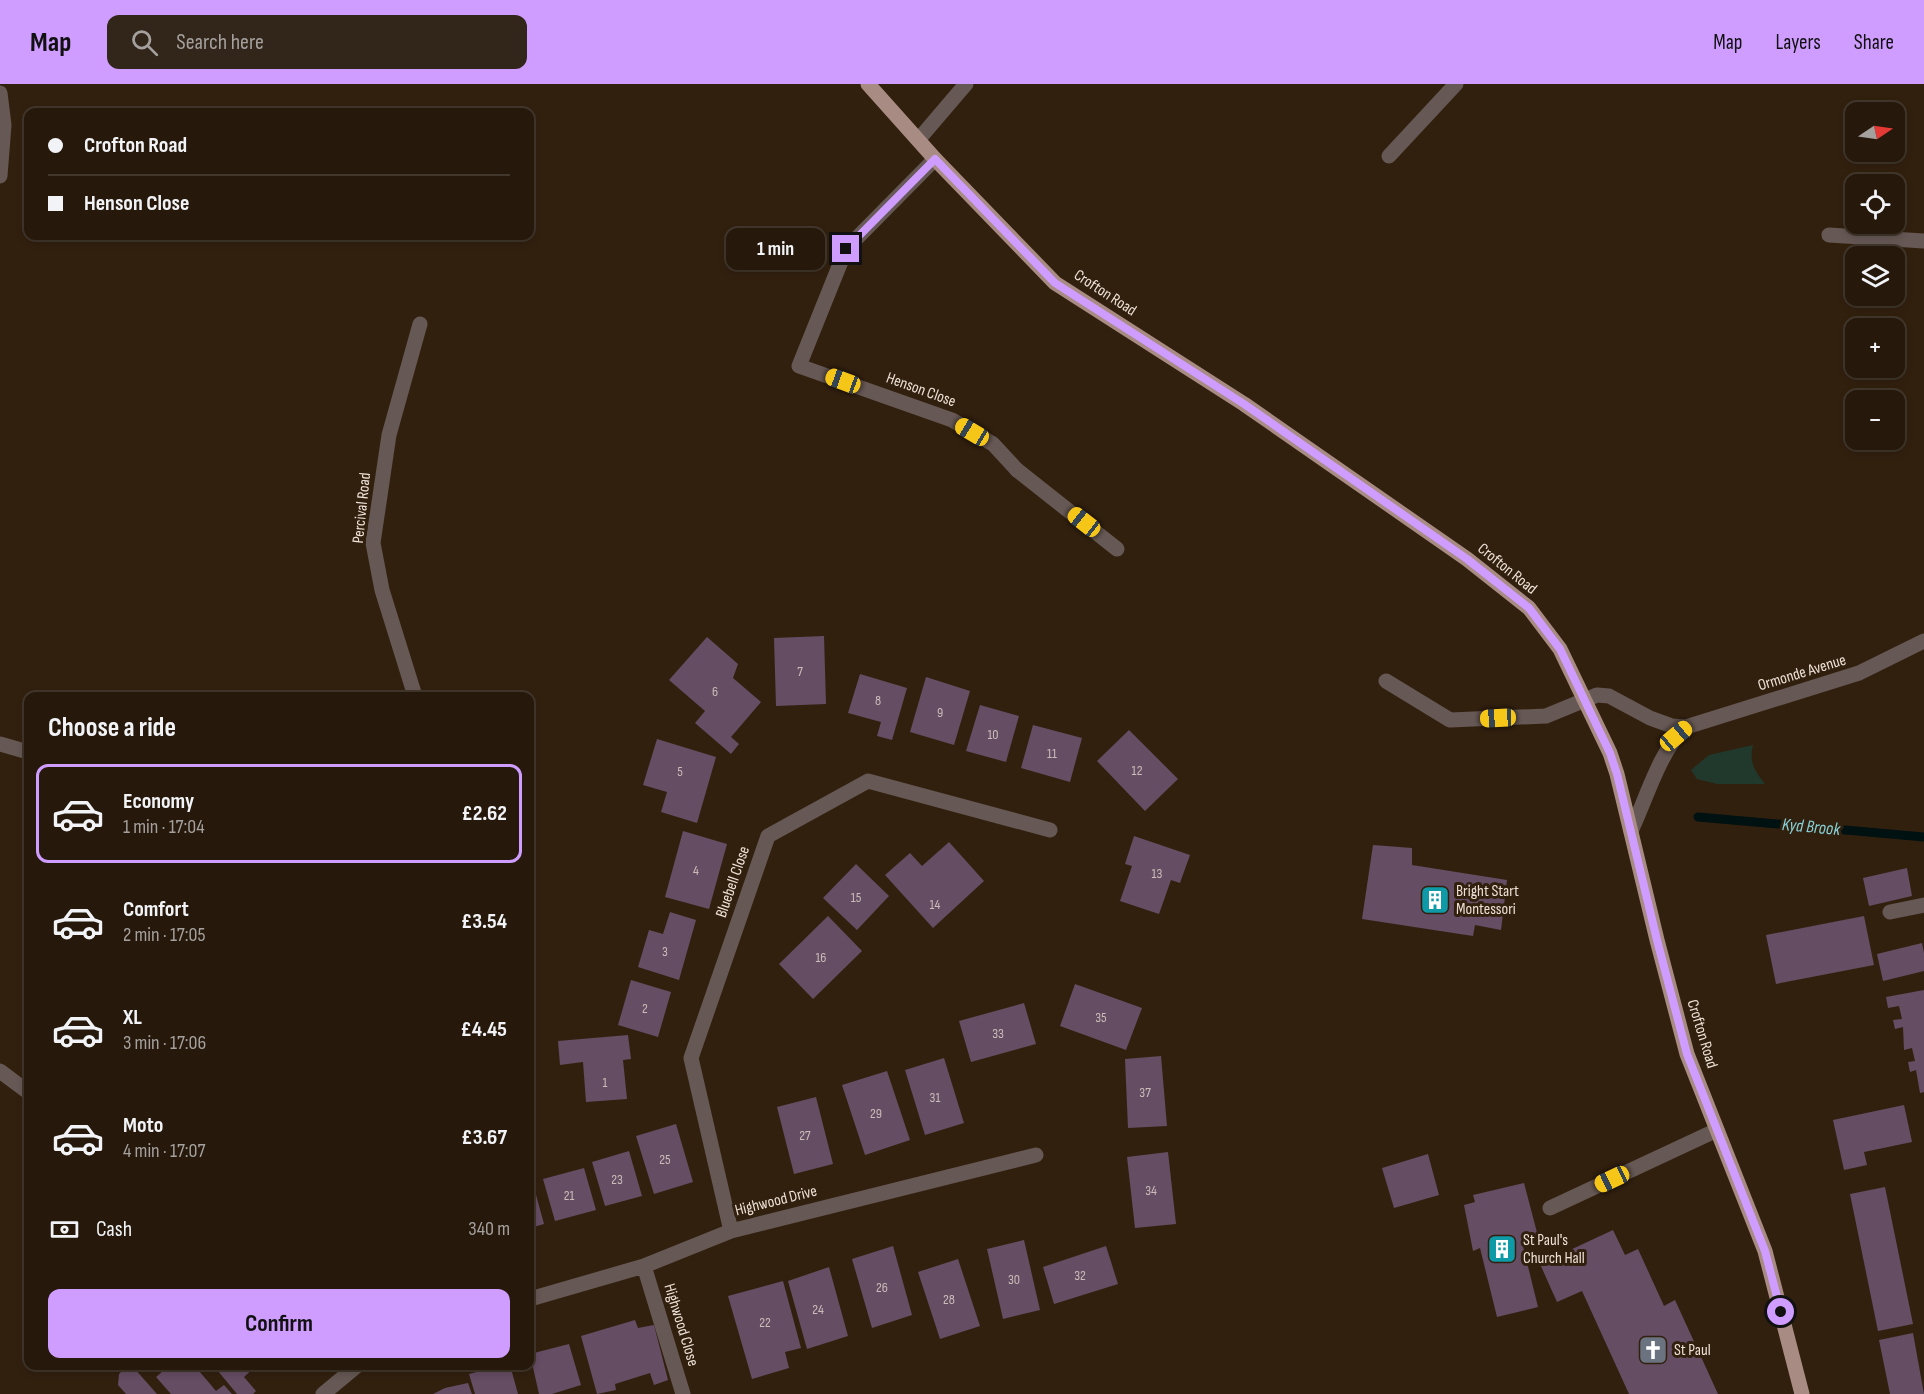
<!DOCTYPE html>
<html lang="en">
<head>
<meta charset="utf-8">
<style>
  :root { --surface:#26180b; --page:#322519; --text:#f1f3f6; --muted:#a4a09d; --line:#42372c; --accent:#cf9dff }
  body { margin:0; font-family:"Sofia Sans Condensed",sans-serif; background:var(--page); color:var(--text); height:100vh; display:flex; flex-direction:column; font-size:22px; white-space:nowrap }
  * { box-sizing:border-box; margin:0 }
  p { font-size:20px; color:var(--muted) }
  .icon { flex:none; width:33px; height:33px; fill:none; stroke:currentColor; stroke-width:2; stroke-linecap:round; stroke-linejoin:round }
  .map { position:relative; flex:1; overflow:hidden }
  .panel { position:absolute; left:24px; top:608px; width:510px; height:678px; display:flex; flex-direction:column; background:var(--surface); border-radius:12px; box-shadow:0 3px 9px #0003,0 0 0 2px var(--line) }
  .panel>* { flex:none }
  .hud { position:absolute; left:24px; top:24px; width:510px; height:132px; border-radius:12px; box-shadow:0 3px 9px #0003,0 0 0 2px var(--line); display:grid; align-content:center; height:132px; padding:0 24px; background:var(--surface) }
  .needle { width:39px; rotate:77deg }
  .buttons { position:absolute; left:1845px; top:18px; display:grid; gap:12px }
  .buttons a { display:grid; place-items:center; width:60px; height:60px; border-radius:12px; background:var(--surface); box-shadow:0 3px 9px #0003,0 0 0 2px var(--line); font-size:30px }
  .end { position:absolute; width:27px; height:27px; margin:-14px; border:8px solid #cf9dff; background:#111; box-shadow:0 0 0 3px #111 }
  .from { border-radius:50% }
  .bubble { position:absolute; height:42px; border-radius:12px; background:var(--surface); box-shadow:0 3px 9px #0003,0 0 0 2px var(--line); font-size:20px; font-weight:700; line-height:42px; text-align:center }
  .car { position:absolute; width:18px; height:36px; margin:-18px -9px; border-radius:8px; box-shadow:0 0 4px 2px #0007; background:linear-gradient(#f5c518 24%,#345 0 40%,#f5c518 0 76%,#345 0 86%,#f5c518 0) }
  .hud b { display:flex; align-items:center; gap:21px; height:57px; font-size:22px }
  .hud b+b { border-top:2px solid var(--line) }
  .hud i { width:15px; height:15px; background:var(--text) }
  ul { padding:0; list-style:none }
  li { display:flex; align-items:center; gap:18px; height:99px; margin:0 12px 9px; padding:0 12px; border:3px solid transparent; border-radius:12px }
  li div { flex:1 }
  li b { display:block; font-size:22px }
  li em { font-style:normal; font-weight:700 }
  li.selected { border-color:var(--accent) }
  li>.icon { width:54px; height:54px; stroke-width:1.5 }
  h2 { padding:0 24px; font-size:27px; line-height:72px }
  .pay { display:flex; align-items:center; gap:15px; height:66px; padding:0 24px; font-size:22px }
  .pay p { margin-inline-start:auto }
  .primary-button { display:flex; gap:12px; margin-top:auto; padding:12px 24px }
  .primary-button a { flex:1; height:69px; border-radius:12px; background:var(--accent); color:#111; font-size:24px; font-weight:700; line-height:69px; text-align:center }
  header { display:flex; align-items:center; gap:36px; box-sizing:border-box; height:84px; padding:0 30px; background:var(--accent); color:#111 }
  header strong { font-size:28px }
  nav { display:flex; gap:33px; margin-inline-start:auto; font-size:21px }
  .search { width:420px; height:54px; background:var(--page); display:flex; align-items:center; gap:15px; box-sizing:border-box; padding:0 21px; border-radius:12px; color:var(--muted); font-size:22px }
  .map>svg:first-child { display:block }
</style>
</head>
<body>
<header>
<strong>Map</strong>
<div class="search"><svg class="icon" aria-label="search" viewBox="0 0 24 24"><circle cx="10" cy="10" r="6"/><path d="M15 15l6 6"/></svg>Search here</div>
<nav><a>Map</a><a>Layers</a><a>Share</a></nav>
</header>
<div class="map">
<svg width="1924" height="1310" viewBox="0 0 1924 1310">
  <rect width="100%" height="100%" fill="#32200f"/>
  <!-- green -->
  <path fill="#20392c" d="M 1753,661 C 1749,678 1754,686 1765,700 L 1717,700 L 1697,695 L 1691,686 L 1709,671 Z"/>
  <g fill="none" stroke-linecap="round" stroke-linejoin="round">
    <!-- stream -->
    <path stroke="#001112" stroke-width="9" d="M 1698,733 L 1924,753"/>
  </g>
  <!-- building -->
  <path fill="#654d63" d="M 824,552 L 826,620 L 776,622 L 774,554 Z
    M 707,553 L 738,580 L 733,594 L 761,618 L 731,653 L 739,660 L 731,670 L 695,639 L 705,627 L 669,596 Z
    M 860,590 L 907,604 L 892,656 L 877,652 L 881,638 L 848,629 Z
    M 926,593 L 970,607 L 954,661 L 910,648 Z
    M 980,621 L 1019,632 L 1006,678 L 966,667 Z
    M 1033,641 L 1082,654 L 1070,698 L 1021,684 Z
    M 1129,646 L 1178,695 L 1145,727 L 1097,677 Z
    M 657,655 L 716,673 L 697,739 L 661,728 L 667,708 L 643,701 Z
    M 683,747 L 727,760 L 709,825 L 665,813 Z
    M 1134,752 L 1190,771 L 1180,799 L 1171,796 L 1159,830 L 1120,817 L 1132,782 L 1125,780 Z
    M 949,758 L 984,797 L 933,844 L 885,791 L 910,769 L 922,782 Z
    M 1373,761 L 1412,764 L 1412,781 L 1507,796 L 1501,846 L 1475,841 L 1473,852 L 1362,835 Z
    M 856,780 L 889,812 L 857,846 L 823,814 Z
    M 1907,784 L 1912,812 L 1869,822 L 1863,794 Z
    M 670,828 L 696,836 L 679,896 L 638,883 L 649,846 L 663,850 Z
    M 828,832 L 862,867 L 813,915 L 779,880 Z
    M 1864,832 L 1874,881 L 1776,900 L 1766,851 Z
    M 1922,859 L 1924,869 L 1924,887 L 1883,897 L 1877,870 Z
    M 631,896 L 671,908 L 658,953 L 618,941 Z
    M 1075,900 L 1142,924 L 1126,966 L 1060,942 Z
    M 1924,906 L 1924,1008 L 1920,1009 L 1916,986 L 1910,988 L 1908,978 L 1915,977 L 1912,964 L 1904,966 L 1903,943 L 1895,945 L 1893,936 L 1902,935 L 1899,922 L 1888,924 L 1886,913 Z
    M 1024,919 L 1036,960 L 971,978 L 959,937 Z
    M 628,951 L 631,975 L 623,976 L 627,1015 L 586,1018 L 583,978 L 560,981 L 558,957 Z
    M 1161,972 L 1167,1042 L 1128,1044 L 1125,975 Z
    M 944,974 L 964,1039 L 925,1051 L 905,986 Z
    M 887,987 L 910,1056 L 865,1071 L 842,1001 Z
    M 816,1013 L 833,1080 L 794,1090 L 777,1023 Z
    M 1904,1021 L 1912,1058 L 1864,1068 L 1867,1081 L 1844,1086 L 1833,1036 Z
    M 676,1040 L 693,1098 L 654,1110 L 636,1052 Z
    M 629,1067 L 642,1112 L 605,1122 L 592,1078 Z
    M 1168,1068 L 1176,1140 L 1135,1144 L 1127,1073 Z
    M 1428,1070 L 1439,1111 L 1394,1124 L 1382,1084 Z
    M 584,1084 L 596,1126 L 555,1137 L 543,1095 Z
    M 532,1096 L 544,1140 L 530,1144 L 530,1097 Z
    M 1524,1099 L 1539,1156 L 1522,1158 L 1538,1223 L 1497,1233 L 1480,1164 L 1473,1167 L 1464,1121 L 1475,1118 L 1473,1111 Z
    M 1885,1103 L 1913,1240 L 1878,1247 L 1850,1110 Z
    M 1613,1146 L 1625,1171 L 1638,1165 L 1664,1222 L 1675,1216 L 1718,1310 L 1629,1310 L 1582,1207 L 1557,1218 L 1540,1180 Z
    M 1024,1156 L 1040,1226 L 1003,1235 L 987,1165 Z
    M 893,1162 L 912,1231 L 872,1244 L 852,1175 Z
    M 1106,1162 L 1118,1200 L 1054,1220 L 1043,1183 Z
    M 958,1175 L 980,1242 L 940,1255 L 918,1188 Z
    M 829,1183 L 848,1252 L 807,1265 L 788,1197 Z
    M 783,1197 L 801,1264 L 785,1268 L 789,1284 L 752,1295 L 728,1212 Z
    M 635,1236 L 638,1244 L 654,1241 L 668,1296 L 654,1301 L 650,1289 L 615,1300 L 616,1306 L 597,1310 L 581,1252 Z
    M 1913,1249 L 1924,1310 L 1890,1310 L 1879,1256 Z
    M 569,1260 L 581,1301 L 552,1310 L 539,1310 L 530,1270 Z
    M 170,1281 L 194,1281 L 216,1307 L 224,1301 L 232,1310 L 171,1310 L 156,1293 Z
    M 213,1281 L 257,1281 L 244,1293 L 256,1307 L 253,1310 L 237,1310 Z
    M 503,1281 L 510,1281 L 518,1310 L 475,1310 L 469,1290 Z
    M 126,1283 L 134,1284 L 157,1310 L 126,1310 L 118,1301 L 119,1290 Z
    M 468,1299 L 472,1310 L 433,1310 L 445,1304 Z"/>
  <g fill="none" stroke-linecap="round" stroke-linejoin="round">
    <!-- lane -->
    <path stroke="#665854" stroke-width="15" d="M 1017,386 L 1117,465
      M 1550,1124 L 1717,1046"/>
    <!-- street -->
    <path stroke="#665854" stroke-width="15" d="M 0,9 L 4,41 L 0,92
      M 919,55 L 966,0
      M 1389,72 L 1456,0
      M 935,75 L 846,165 L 799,282 L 952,336 L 993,360 L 1017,386
      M 1829,151 L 1924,157
      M 1386,597 L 1450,636 L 1546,632 L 1597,611 L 1609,612 L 1650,634 L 1672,642 L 1686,643
      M 415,612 L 382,506 L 373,459 L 389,351 L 420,240
      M 0,660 L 28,668
      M 1631,747 C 1646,716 1660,665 1686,643 L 1859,589 L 1924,557
      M 1890,828 L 1924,821
      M 0,987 L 28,1008
      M 731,1147 L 691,974 L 768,752 L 868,697 L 1050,746
      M 644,1182 L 683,1310
      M 530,1215 L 644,1182 L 731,1147 L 1036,1071
      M 323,1310 L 358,1281"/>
    <!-- primary -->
    <path stroke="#a88b82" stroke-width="15" d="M 868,0 L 935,75 L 1055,199 L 1244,320 L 1467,475 L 1529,524 L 1560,565 L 1610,669 L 1617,690 L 1657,856 L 1687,970 L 1765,1167 L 1802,1310"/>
  </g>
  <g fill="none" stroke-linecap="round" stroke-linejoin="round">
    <!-- route -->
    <path stroke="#cf9dff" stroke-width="8" d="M 846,165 L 935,75 L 1055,199 L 1244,320 L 1467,475 L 1529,524 L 1560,565 L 1610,669 L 1617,690 L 1657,856 L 1687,970 L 1765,1167 L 1781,1228"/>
  </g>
  <!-- icons -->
  <defs>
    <g id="building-square" transform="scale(1.5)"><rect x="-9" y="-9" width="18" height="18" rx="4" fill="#0f9aa8" stroke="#32200f"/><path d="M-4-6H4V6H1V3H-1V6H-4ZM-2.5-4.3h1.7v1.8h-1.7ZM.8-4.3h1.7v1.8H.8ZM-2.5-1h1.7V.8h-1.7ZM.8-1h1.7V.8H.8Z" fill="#fff"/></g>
    <g id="church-square" transform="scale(1.5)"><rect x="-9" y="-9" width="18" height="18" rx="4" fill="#6b7280" stroke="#32200f"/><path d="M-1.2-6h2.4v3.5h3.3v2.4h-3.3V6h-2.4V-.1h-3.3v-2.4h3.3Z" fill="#fff"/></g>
  </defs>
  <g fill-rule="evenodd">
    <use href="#building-square" x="1435" y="816"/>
    <use href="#building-square" x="1502" y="1165"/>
    <use href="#church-square" x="1653" y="1266"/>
  </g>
  <g text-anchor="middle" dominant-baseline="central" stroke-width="6" stroke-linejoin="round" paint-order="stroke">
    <!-- number labels -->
    <g font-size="14" fill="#cbbcb9">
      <text x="800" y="587">7</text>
      <text x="715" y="607">6</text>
      <text x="878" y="616">8</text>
      <text x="940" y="628">9</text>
      <text x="993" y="650">10</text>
      <text x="1052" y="669">11</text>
      <text x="1137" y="686">12</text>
      <text x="680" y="687">5</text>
      <text x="696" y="786">4</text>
      <text x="1157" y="789">13</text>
      <text x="856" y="813">15</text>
      <text x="935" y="820">14</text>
      <text x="665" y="867">3</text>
      <text x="821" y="873">16</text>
      <text x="645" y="924">2</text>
      <text x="1101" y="933">35</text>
      <text x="998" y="949">33</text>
      <text x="605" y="998">1</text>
      <text x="1145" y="1008">37</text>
      <text x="935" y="1013">31</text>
      <text x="876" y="1029">29</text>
      <text x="805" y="1051">27</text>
      <text x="665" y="1075">25</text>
      <text x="617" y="1095">23</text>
      <text x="1151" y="1106">34</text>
      <text x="569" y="1111">21</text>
      <text x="1080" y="1191">32</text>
      <text x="1014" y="1195">30</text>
      <text x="882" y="1203">26</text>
      <text x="949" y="1215">28</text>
      <text x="818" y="1225">24</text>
      <text x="765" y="1238">22</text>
    </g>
    <!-- street labels -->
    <g font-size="16" fill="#ede1d6" stroke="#32200f">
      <text transform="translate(1105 209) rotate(33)">Crofton Road</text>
      <text transform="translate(921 306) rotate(20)">Henson Close</text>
      <text transform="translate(362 424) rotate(-84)">Percival Road</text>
      <text transform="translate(1507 485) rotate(39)">Crofton Road</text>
      <text transform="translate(1802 589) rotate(-17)">Ormonde Avenue</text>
      <text transform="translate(733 798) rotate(-71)">Bluebell Close</text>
      <text transform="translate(1702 950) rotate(73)">Crofton Road</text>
      <text transform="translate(776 1117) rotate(-14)">Highwood Drive</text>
      <text transform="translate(681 1241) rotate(73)">Highwood Close</text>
    </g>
    <!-- poi labels -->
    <g font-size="16" fill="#ede1d6" stroke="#32200f" text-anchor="start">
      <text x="1456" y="807">Bright Start<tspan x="1456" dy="18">Montessori</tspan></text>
      <text x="1523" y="1156">St Paul's<tspan x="1523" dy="18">Church Hall</tspan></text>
      <text x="1674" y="1266">St Paul</text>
    </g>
    <!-- water labels -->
    <g font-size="18" font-style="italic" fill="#87d2d8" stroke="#32200f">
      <text transform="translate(1811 743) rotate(5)">Kyd Brook</text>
    </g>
  </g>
</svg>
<div class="buttons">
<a><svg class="needle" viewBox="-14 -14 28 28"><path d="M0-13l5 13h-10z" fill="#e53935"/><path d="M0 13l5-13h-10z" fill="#a4a09d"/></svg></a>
<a><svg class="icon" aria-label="locate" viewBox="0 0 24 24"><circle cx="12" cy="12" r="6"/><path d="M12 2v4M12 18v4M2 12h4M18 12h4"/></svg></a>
<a><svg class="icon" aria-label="layers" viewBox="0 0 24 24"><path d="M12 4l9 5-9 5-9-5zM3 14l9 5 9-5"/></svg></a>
<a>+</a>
<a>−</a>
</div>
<i class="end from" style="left:1781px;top:1228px"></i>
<i class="end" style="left:846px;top:165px"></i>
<div class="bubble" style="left:726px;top:144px;width:99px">1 min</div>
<i class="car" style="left:843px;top:297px;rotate:290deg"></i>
<i class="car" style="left:972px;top:348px;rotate:301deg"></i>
<i class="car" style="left:1084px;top:438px;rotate:308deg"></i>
<i class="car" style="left:1498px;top:634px;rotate:267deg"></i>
<i class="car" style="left:1676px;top:652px;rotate:50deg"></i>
<i class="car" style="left:1612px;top:1095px;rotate:245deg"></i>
<div class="hud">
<b><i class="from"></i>Crofton Road</b>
<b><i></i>Henson Close</b>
</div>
<section class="panel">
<h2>Choose a ride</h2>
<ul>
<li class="selected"><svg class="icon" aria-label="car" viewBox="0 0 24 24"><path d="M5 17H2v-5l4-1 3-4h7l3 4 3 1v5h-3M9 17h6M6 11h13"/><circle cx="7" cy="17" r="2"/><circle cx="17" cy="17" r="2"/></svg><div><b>Economy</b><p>1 min · 17:04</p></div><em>£2.62</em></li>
<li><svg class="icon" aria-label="car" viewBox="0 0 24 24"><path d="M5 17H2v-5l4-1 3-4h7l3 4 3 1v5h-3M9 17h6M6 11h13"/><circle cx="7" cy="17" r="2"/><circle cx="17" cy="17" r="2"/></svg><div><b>Comfort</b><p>2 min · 17:05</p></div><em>£3.54</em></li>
<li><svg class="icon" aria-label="car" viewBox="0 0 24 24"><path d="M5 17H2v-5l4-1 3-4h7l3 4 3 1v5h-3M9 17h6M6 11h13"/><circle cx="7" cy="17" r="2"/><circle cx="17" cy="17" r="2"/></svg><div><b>XL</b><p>3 min · 17:06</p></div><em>£4.45</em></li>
<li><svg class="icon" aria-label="car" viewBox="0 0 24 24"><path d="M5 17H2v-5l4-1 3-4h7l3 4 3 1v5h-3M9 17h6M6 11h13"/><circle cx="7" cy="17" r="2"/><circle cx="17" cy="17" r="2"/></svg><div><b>Moto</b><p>4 min · 17:07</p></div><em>£3.67</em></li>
</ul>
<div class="pay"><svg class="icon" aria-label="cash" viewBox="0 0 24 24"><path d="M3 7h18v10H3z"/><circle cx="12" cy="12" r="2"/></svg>Cash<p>340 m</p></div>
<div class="primary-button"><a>Confirm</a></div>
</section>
</div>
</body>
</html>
